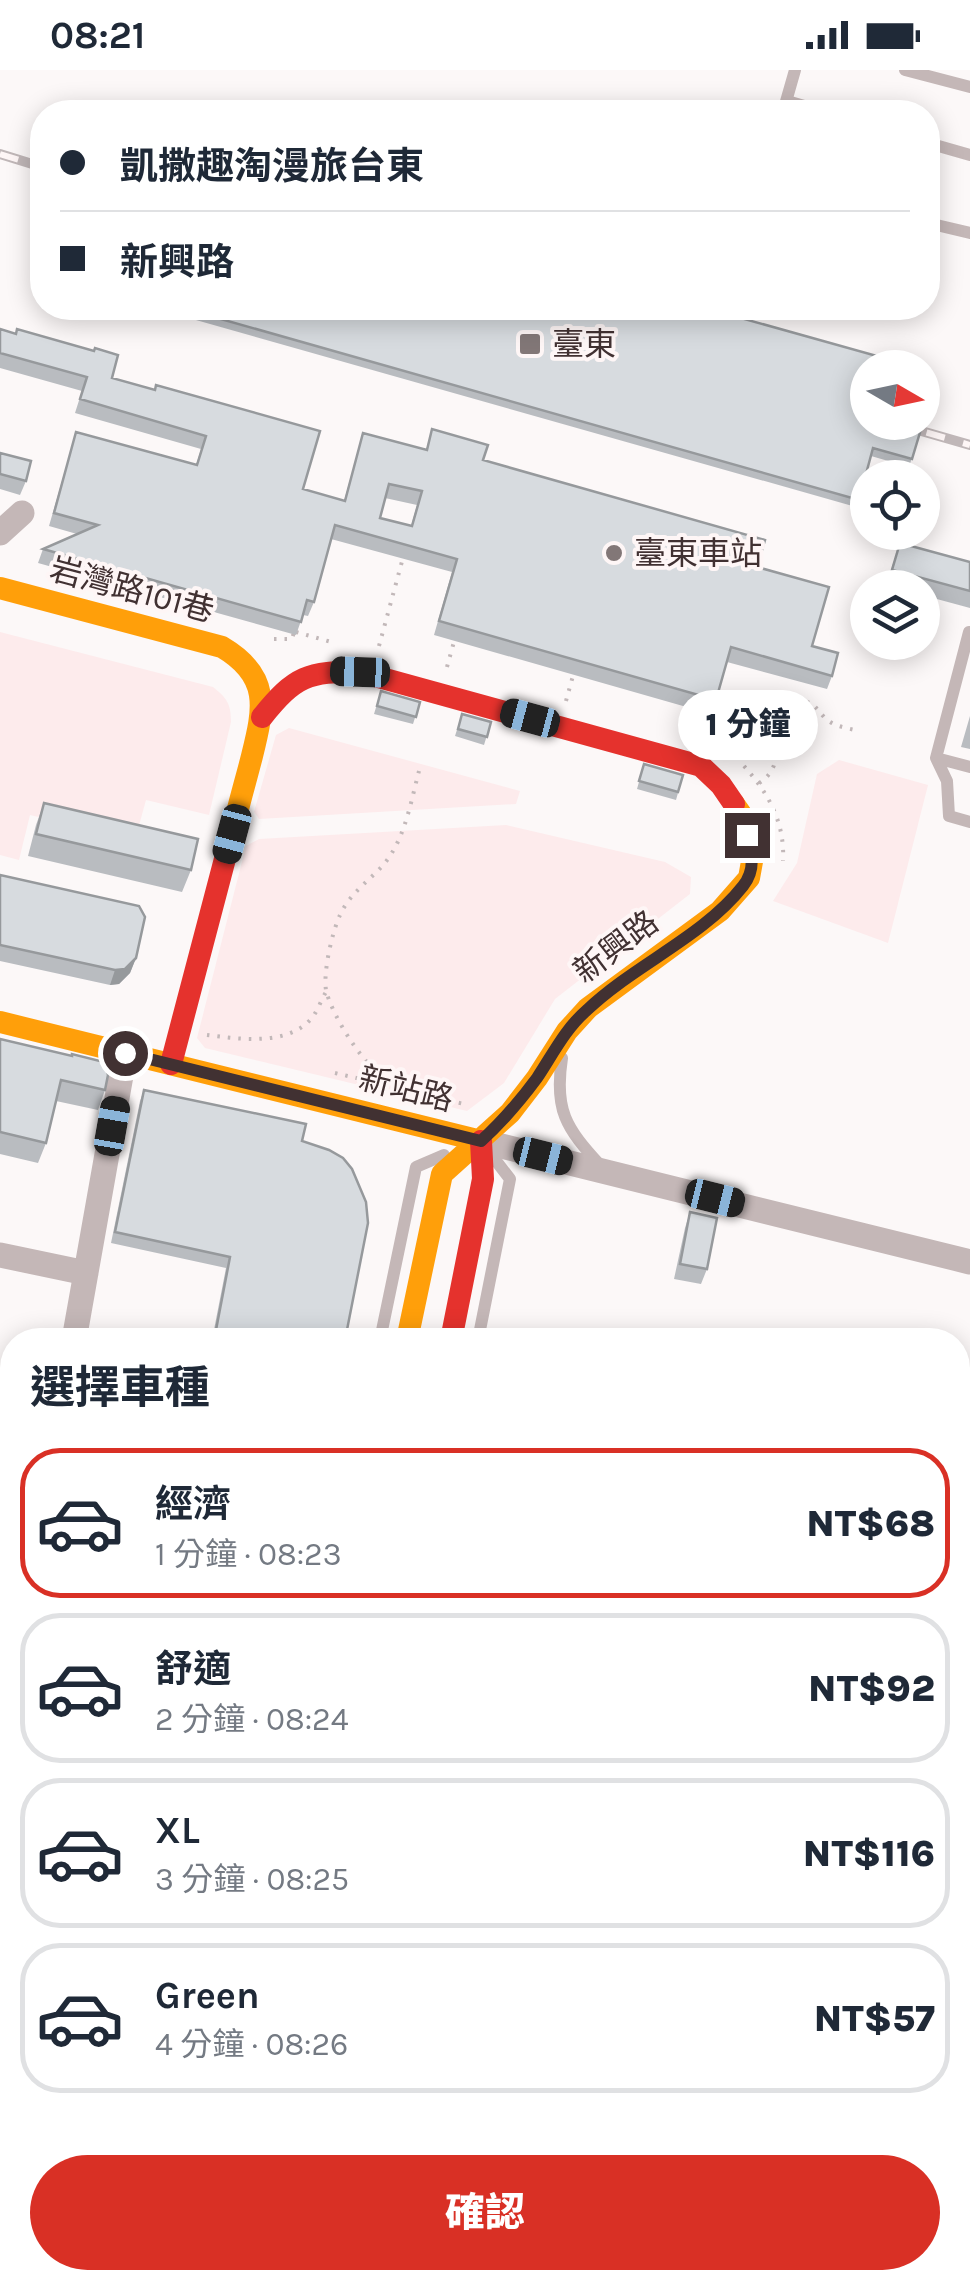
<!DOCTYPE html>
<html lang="zh-TW">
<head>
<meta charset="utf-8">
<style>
  :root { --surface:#fff; --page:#f2f2f3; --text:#1f2937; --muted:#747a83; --line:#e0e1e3; --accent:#d93025 }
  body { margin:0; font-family:Karla,"Noto Sans TC",sans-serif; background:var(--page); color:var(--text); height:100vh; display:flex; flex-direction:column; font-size:38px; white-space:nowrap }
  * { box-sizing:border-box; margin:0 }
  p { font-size:32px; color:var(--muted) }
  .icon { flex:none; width:55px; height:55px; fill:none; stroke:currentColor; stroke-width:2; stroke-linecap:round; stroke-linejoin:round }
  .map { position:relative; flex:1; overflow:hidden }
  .sheet { position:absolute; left:0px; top:1258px; width:970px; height:962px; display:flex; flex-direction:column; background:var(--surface); border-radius:40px 40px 0 0; box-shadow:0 5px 25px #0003 }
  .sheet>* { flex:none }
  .hud { position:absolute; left:30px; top:30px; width:910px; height:220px; border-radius:40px; box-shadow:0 5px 25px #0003; display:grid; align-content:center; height:220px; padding:0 30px; background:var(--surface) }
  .needle { width:65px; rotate:99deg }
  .controls { position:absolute; left:850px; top:280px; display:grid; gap:20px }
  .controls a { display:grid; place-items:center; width:90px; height:90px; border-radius:50%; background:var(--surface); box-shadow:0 5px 25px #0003; font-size:50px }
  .end { position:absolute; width:45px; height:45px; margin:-22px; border:12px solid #413132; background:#fff; box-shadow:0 0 0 5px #fff }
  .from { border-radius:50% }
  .bubble { position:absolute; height:70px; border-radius:35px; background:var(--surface); box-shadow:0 5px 25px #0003; font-size:32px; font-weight:800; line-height:70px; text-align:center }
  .car { position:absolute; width:30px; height:60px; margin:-30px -15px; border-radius:12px; box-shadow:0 0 8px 2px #0007; background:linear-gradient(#222 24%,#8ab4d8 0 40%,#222 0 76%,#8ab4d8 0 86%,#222 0) }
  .hud b { display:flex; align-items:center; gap:35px; height:95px; font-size:38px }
  .hud b+b { border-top:2px solid var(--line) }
  .hud i { width:25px; height:25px; background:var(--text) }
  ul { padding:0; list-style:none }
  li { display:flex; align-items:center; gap:30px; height:150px; margin:0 20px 15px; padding:0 10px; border:5px solid var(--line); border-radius:40px }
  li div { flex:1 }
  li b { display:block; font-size:38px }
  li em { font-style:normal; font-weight:800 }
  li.current { border-color:var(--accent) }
  li>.icon { width:90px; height:90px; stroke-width:1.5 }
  h2 { padding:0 30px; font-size:45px; line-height:120px }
  .primary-button { display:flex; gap:20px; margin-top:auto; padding:20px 30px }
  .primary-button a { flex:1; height:115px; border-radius:60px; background:var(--accent); color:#fff; font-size:40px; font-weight:800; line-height:115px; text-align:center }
  .status { display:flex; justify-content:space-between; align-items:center; height:70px; padding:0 50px; background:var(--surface); direction:ltr }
  .status svg { height:28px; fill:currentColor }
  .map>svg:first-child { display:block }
</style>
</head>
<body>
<div class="status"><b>08:21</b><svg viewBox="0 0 49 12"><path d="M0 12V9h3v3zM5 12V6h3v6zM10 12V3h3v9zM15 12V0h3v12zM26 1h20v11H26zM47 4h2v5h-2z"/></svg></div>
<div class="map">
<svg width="970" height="2219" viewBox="0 0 970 2219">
  <rect width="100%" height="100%" fill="#fcf8f8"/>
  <!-- green -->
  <path fill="#fdebec" d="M 0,562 L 213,617 C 227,628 231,634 231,652 L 209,745 L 146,730 L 135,770 L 30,745 L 19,790 L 0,785 Z
    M 289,658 L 520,721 L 516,734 L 259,749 L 254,742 L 276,665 Z
    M 839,690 L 928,715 L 888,873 L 773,831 L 797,793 L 817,704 Z
    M 506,755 L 665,792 L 691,807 L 690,824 L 555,929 L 504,1013 L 467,1041 L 205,978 L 197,968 L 246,776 L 259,769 Z
    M 970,1418 L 970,1574 L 958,1571 L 958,1447 L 964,1420 Z"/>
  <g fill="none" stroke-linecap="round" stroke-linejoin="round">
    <!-- path -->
    <path stroke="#c2b8b9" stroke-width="4" stroke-dasharray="2.5 8" stroke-linecap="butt" d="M 296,562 L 335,573
      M 274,569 L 292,569 L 294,562
      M 379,576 L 404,484
      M 447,597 L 455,568
      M 566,631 L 574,602
      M 744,696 C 769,724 785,753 783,791
      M 419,701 C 411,731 405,769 384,794 C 369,811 350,823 340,845 C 332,862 323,903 326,920 C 331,943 360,990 379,1003 C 404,1022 434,1027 464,1034
      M 759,713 C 794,691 759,653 799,630 C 815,632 816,639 826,649 C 835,657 848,658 859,661
      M 207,965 C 239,969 286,976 310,950 C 317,943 321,930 326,922
      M 335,1003 L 403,1019"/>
    <!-- lane -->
    <path stroke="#c4b7b7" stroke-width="12" d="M 905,0 L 970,17
      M 787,31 L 825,42
      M 783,42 L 795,0
      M 928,73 L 970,85
      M 928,153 L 970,163
      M 969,562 L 936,688 L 947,711 L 949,746 L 970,752
      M 936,688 L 970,697
      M 562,988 C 554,1040 566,1058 600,1095
      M 380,1270 L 416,1097 L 444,1085
      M 478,1270 L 510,1109 L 490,1083
      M 958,1390 L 970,1393
      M 0,1691 L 12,1620
      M 198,2219 L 200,2208"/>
    <!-- street -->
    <path stroke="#c4b7b7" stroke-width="25" d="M 0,463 L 22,443
      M 481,1071 L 970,1192
      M 0,1185 L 86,1203
      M 74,1270 L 125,983
      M 958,1371 L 970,1326
      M 0,1382 L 12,1385
      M 958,1581 L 970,1584
      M 0,1590 L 12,1592
      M 958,2138 L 970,2139
      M 522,2219 L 523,2208
      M 887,2219 L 888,2208"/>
    <!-- slow -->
    <path stroke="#ff9f0a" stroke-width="22" d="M 0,518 L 222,577 C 271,606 264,638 252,686 C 247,706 241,726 236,747
      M 0,952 L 481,1071
      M 407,1270 L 442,1104 L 510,1043 L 537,1008 L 567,961 L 588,938 L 720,841 L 749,808 L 753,786 L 741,744 L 734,734
      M 0,1803 L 12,1804
      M 0,1833 L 12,1834
      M 0,1863 L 12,1864
      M 958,1873 L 970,1874
      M 958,1899 L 970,1900"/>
    <!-- jam -->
    <path stroke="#e5322d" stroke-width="22" d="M 262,647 C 295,606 308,601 360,602 L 701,696 L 721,715 L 734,734
      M 171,994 L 236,747
      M 451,1270 L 483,1109 L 481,1071
      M 0,1776 L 12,1777
      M 227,2219 L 230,2208"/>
    <!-- rail casing -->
    <g stroke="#c0b7b8" stroke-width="10">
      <path id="rail" d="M 0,84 L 42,97
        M 890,352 L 970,375"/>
    </g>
    <!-- rail -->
    <use href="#rail" stroke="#fef6f6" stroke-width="6" stroke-dasharray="19" stroke-linecap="butt"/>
  </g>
  <!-- wall -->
  <path fill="#b9bcc0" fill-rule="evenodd" d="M 157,238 L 705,238 L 868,352 L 921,359 L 909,397 L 871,386 L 856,437 L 157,239 Z
    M 0,259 L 112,308 L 303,419 L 344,431 L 363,363 L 426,380 L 432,359 L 483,390 L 757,497 L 832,606 L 827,619 L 727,592 L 711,644 L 434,565 L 452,502 L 331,469 L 314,532 L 308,546 L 303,545 L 296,565 L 38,493 L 43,479 L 77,464 L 49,456 L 76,362 L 196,395 L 201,379 L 75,343 L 82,321 L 0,298 ZM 385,428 L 417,435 L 411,456 L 380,448 Z
    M 0,383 L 26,411 L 20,425 L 0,419 Z
    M 900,473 L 970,492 L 970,538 L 922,525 L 922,518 L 895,518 L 886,515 Z
    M 381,621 L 420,632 L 413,654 L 374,644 Z
    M 462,644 L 491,652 L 484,675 L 455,666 Z
    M 970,646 L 970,679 L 961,677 Z
    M 644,694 L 683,705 L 676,730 L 637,719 Z
    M 44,733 L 191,800 L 182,822 L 28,786 L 36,755 Z
    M 0,805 L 136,888 L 130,903 L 119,914 L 110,915 L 0,891 Z
    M 0,969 L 105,1020 L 98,1040 L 56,1031 L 46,1073 L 38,1093 L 0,1084 Z
    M 144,1020 L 302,1071 L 345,1270 L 212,1270 L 226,1198 L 111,1173 L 140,1031 Z
    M 690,1142 L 707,1199 L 701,1214 L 674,1209 L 685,1158 Z"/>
  <!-- shaded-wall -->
  <path fill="#96999c" d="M 136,888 L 130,903 L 119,914 L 110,915 L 115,900 Z"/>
  <!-- building -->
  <path fill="#d7dbdf" stroke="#96999c" stroke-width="2.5" fill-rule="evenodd" d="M 182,238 L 705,238 L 902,293 L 900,298 L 868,298 L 868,352 L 898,352 L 921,359 L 912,389 L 873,378 L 859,430 Z
    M 0,259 L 16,264 L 17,259 L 94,281 L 95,278 L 118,285 L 112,308 L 155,320 L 156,315 L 320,361 L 303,419 L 345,431 L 363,363 L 427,380 L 432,359 L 488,375 L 483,390 L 765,470 L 757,497 L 829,517 L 812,576 L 838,583 L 832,606 L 731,577 L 716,630 L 439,551 L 457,489 L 335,455 L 314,532 L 307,530 L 301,552 L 43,479 L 98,455 L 54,443 L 76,362 L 197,395 L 206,366 L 80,329 L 87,307 L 0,283 ZM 389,414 L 422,421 L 412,456 L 380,448 Z
    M 0,383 L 31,391 L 26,411 L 0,404 Z
    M 900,473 L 970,492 L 970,521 L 892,500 Z
    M 381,621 L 420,632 L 416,647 L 377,636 Z
    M 462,644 L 491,652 L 487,667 L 458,659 Z
    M 644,694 L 683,705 L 678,722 L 639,711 Z
    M 44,733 L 198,769 L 191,800 L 36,764 Z
    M 0,805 L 139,836 L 145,847 L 136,888 L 125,899 L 115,900 L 0,875 Z
    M 0,969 L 72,986 L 72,984 L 104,992 L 108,1005 L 105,1020 L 61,1010 L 46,1073 L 0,1062 Z
    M 144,1020 L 306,1054 L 302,1071 L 329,1080 L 343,1088 L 352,1099 L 366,1132 L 368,1153 L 345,1270 L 267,1270 L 216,1260 L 230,1187 L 115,1162 Z
    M 690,1142 L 717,1148 L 707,1199 L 680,1194 Z
    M 706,2208 L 764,2208 L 763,2219 L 705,2219 Z"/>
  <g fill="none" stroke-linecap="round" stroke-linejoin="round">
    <!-- route -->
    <path stroke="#413132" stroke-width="12" d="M 125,983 L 481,1071 C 502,1052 520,1031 537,1008 C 553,984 565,959 587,940 C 634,895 703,867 743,816 C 756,800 752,783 747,765"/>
  </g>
  <!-- markers -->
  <g fill="#827777" stroke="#fef6f6" stroke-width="4">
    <rect x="518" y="262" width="24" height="24" rx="5"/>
    <circle cx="614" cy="483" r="10"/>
  </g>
  <g text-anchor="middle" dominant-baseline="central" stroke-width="8" stroke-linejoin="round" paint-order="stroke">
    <!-- poi labels -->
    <g font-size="32" fill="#413132" stroke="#fef6f6" text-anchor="start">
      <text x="552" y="274">臺東</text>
      <text x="634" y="483">臺東車站</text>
    </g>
    <!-- street labels -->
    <g font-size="32" fill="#413132" stroke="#fef6f6">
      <text transform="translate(132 520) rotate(15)">岩灣路101巷</text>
      <text transform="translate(616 877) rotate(-37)">新興路</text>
      <text transform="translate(406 1019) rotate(14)">新站路</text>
    </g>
  </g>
</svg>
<div class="controls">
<a><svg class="needle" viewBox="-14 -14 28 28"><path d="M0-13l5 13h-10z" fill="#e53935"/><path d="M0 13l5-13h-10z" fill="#747a83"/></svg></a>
<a><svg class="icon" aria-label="locate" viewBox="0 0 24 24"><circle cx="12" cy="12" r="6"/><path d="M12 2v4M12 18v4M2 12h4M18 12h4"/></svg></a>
<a><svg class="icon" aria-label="layers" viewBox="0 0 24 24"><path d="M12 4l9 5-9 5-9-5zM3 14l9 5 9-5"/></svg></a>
</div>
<i class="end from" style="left:125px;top:983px"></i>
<i class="end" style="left:747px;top:765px"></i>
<div class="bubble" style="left:678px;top:620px;width:140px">1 分鐘</div>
<i class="car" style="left:360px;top:602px;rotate:272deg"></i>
<i class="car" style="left:530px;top:648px;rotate:285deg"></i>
<i class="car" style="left:232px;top:764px;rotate:195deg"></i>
<i class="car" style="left:112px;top:1056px;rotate:10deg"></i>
<i class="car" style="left:543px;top:1086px;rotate:104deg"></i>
<i class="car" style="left:715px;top:1128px;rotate:104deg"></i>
<div class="hud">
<b><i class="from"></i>凱撒趣淘漫旅台東</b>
<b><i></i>新興路</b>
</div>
<section class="sheet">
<h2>選擇車種</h2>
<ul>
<li class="current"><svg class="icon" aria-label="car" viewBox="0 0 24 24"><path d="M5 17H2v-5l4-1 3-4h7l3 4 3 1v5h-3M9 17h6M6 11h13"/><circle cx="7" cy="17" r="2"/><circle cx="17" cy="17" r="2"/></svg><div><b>經濟</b><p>1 分鐘 · 08:23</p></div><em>NT$68</em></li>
<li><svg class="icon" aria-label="car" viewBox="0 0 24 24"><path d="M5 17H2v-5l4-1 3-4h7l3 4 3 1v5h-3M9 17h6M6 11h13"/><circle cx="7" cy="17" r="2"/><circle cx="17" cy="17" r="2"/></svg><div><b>舒適</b><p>2 分鐘 · 08:24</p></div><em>NT$92</em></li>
<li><svg class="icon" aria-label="car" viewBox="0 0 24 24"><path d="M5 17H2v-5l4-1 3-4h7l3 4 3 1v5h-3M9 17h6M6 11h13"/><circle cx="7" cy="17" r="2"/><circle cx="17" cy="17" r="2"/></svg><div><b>XL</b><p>3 分鐘 · 08:25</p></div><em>NT$116</em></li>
<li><svg class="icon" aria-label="car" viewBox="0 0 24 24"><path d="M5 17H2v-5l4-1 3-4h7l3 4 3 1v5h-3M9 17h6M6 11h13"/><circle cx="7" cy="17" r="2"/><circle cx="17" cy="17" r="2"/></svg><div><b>Green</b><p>4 分鐘 · 08:26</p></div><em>NT$57</em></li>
</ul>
<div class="primary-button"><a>確認</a></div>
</section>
</div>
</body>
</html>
